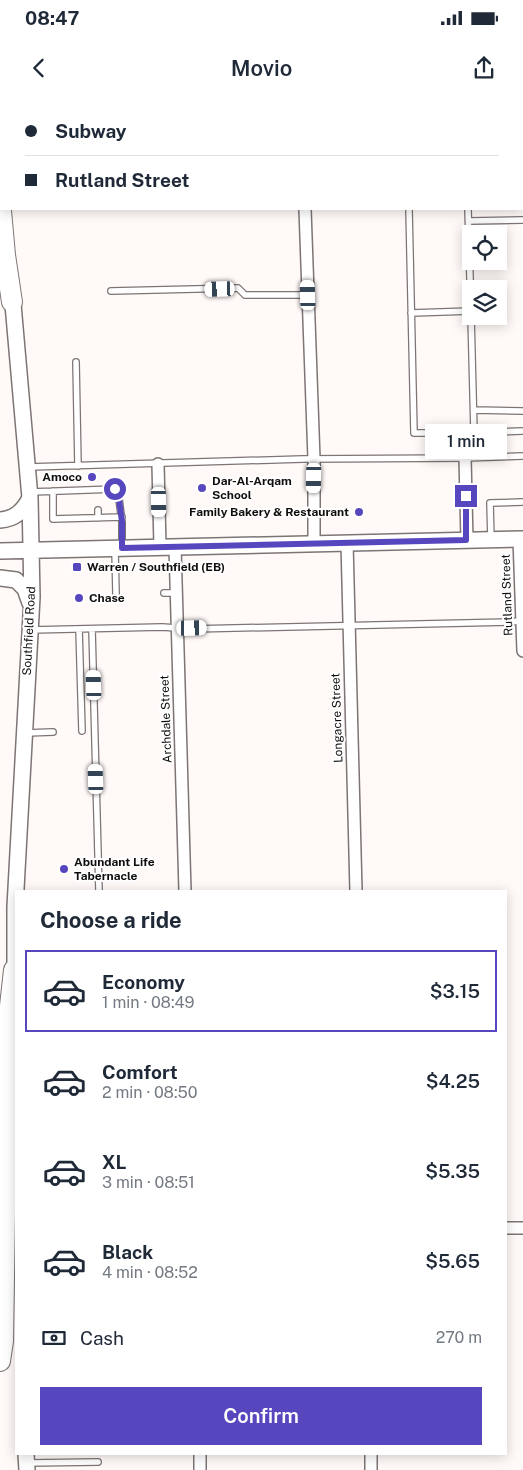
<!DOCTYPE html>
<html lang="en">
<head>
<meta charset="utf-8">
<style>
  :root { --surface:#fff; --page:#f2f2f3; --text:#1f2937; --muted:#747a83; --line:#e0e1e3; --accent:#5747be }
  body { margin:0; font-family:"Public Sans",sans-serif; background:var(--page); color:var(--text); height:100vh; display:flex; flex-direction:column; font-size:19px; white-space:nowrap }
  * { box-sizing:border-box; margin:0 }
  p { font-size:16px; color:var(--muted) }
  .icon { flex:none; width:28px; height:28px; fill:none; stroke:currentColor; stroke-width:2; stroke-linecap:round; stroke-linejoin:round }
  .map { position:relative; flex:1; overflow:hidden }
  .drawer { position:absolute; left:15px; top:790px; width:492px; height:565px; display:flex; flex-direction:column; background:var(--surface); border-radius:0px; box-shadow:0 2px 12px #0003 }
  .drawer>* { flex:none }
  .top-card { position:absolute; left:0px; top:0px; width:524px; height:110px; box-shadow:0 2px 12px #0003; display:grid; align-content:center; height:110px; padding:0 25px; background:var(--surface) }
  .tools { position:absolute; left:462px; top:125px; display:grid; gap:10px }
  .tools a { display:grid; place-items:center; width:45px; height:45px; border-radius:0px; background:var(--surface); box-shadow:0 2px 12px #0003; font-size:25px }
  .end { position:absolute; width:22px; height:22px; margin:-11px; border:6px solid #5747be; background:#fff; box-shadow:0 0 0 2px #fff }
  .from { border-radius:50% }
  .bubble { position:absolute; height:35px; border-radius:0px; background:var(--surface); box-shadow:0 2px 12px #0003; font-size:16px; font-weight:600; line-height:35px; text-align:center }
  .car { position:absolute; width:15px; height:30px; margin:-15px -8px; border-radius:6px; box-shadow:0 0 4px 1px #0007; background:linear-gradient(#fff 24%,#345 0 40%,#fff 0 76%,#345 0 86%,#fff 0) }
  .top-card b { display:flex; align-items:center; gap:18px; height:48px; font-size:19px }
  .top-card b+b { border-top:1px solid var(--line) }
  .top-card i { width:12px; height:12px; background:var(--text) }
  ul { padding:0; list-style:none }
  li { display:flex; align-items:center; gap:15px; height:82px; margin:0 10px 8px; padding:0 15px; border:2px solid transparent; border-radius:0px }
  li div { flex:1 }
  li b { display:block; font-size:19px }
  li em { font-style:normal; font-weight:600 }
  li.selected { border-color:var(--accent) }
  li>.icon { width:45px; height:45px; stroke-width:1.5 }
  h2 { padding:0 25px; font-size:22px; line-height:60px }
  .pay { display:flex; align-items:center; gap:12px; height:55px; padding:0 25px; font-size:19px }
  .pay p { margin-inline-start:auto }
  .button { display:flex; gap:10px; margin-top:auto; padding:10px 25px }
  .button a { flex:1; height:58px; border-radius:0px; background:var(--accent); color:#fff; font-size:20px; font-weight:600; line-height:58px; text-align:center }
  .status { display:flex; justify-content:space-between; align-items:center; height:35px; padding:0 25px; background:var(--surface); direction:ltr }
  .status svg { height:14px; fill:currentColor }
  header { display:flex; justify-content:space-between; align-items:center; height:65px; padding:0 25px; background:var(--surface); font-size:22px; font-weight:600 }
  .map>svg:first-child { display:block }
</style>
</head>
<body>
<div class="status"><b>08:47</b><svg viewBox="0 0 49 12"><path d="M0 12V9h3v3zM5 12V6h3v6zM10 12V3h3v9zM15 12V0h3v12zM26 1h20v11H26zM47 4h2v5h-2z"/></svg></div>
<header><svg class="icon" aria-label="back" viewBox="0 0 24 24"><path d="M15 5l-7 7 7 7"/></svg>Movio<svg class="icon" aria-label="share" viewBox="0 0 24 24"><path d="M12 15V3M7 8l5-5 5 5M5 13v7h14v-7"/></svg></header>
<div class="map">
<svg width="523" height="1370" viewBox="0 0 523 1370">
  <rect width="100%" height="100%" fill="#fff9f8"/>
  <!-- green -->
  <path fill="#fde0cc" d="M 17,0 L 444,0 L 444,1 L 17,1 Z"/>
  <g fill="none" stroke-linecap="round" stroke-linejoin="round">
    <!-- lane casing -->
    <g stroke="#7d7474" stroke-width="8">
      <path id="lane" d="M 522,16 L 523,16
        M 522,99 L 523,99
        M 409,109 L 414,333 L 464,333 L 465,358
        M 468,109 L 471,213
        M 469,121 L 523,120
        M 111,191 L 238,188 L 245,195 L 308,195
        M 411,213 L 471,211
        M 471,216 L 474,332
        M 76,262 L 78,366
        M 474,310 L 523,311
        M 464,333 L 523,331
        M 28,367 L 303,359 L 465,358 L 523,356
        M 53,391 L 53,419 L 122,417
        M 31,392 L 115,389 L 118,391 L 122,422 L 122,448
        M 98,410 L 98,418
        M 491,440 L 490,403 L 523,402
        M 115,450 L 116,494
        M 164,493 L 177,493
        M 79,529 L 82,631
        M 92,529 L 99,791
        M 30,530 L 162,527 L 192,529 L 512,522 L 523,520
        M 26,633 L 53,632
        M 27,1363 L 98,1362"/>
    </g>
    <!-- street casing -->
    <g stroke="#7d7474" stroke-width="14">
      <path id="street" d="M 456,0 L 456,1
        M 305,109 L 314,359 L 314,444
        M 465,358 L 467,440
        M 158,364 L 160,447
        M 519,439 L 523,551
        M 347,443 L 356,791
        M 175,447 L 185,791
        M 506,1128 L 523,1128
        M 200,1354 L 200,1370
        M 371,1354 L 371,1370"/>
    </g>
    <!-- secondary casing -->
    <g stroke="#7d7474" stroke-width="18">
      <path id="secondary" d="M 3,0 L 3,1
        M 12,193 L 30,398 L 32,497 L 15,807 L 15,879
        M 0,420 C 15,419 23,411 30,398
        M 0,451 L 523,439
        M 0,478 L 16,480 L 25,489 L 30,503
        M 26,1354 L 27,1370"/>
    </g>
    <!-- highway casing -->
    <g stroke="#7d7474" stroke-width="22">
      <path id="highway" d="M 0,100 L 5,155 L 12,202
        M 0,1261 L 3,1241 L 8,924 L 14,870"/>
    </g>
    <!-- lane -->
    <use href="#lane" stroke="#fff" stroke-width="5.5"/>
    <!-- street -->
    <use href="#street" stroke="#fff" stroke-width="11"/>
    <!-- secondary -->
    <use href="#secondary" stroke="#fff" stroke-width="15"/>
    <!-- highway -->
    <use href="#highway" stroke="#fff" stroke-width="20"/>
  </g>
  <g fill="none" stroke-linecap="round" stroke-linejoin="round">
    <!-- route -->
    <path stroke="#5747be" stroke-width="6" d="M 115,389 L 118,391 L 122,422 L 122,448 L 466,440 L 466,396"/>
  </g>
  <!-- markers -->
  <g fill="#5747be" stroke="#fff" stroke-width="2">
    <circle cx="92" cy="377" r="5"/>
    <circle cx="202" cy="388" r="5"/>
    <circle cx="359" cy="412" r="5"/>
    <rect x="72" y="462" width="10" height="10" rx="2.5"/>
    <circle cx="79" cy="498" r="5"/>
    <circle cx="64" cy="769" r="5"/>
  </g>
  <g text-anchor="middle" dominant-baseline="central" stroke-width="4" stroke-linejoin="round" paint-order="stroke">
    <!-- poi labels -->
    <g font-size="12" font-weight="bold" fill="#100d0d" stroke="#fff" text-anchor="start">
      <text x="82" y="377" text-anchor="end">Amoco</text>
      <text x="212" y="381">Dar-Al-Arqam<tspan x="212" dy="14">School</tspan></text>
      <text x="349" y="412" text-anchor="end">Family Bakery &amp; Restaurant</text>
      <text x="87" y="467">Warren / Southfield (EB)</text>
      <text x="89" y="498">Chase</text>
      <text x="74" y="762">Abundant Life<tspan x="74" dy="14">Tabernacle</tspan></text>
    </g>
    <!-- street labels -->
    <g font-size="12" fill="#100d0d" stroke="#fff">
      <text transform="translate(507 495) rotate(-92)">Rutland Street</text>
      <text transform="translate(29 531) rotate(-87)">Southfield Road</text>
      <text transform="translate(337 618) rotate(-92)">Longacre Street</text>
      <text transform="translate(166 619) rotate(-92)">Archdale Street</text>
    </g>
  </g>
</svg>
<div class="tools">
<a><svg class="icon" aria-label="locate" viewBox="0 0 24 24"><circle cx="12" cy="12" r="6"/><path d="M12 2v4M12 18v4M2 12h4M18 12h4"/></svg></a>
<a><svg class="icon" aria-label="layers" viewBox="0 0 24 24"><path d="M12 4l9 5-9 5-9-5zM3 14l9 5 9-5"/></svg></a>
</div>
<i class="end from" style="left:115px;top:389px"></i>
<i class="end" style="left:466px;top:396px"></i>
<div class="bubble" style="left:425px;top:324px;width:82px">1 min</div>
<i class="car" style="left:220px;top:189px;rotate:268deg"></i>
<i class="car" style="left:308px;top:195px;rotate:358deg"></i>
<i class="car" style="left:314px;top:378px;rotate:181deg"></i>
<i class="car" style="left:159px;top:402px;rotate:179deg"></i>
<i class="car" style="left:192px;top:528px;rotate:89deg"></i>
<i class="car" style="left:94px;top:585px;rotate:358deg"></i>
<i class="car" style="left:96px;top:679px;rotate:358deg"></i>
<div class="top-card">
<b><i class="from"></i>Subway</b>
<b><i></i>Rutland Street</b>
</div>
<section class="drawer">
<h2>Choose a ride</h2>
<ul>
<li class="selected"><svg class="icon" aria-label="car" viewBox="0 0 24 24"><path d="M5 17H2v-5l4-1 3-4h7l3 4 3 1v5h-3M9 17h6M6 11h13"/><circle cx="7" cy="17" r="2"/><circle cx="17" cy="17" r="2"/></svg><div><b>Economy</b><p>1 min · 08:49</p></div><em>$3.15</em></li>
<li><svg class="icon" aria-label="car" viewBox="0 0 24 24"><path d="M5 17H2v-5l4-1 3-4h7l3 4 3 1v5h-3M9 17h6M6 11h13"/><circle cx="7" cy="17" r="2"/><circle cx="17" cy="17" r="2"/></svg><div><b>Comfort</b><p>2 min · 08:50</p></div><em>$4.25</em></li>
<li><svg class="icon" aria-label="car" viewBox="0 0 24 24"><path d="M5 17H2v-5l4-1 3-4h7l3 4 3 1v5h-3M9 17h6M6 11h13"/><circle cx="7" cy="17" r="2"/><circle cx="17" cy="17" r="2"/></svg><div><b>XL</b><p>3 min · 08:51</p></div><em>$5.35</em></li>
<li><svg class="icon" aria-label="car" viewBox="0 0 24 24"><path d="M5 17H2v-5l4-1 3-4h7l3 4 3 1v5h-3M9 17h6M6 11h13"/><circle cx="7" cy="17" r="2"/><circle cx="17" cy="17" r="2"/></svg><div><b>Black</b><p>4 min · 08:52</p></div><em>$5.65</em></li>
</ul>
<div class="pay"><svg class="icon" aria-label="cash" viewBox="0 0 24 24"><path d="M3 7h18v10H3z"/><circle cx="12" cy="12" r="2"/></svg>Cash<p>270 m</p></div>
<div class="button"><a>Confirm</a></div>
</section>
</div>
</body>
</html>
